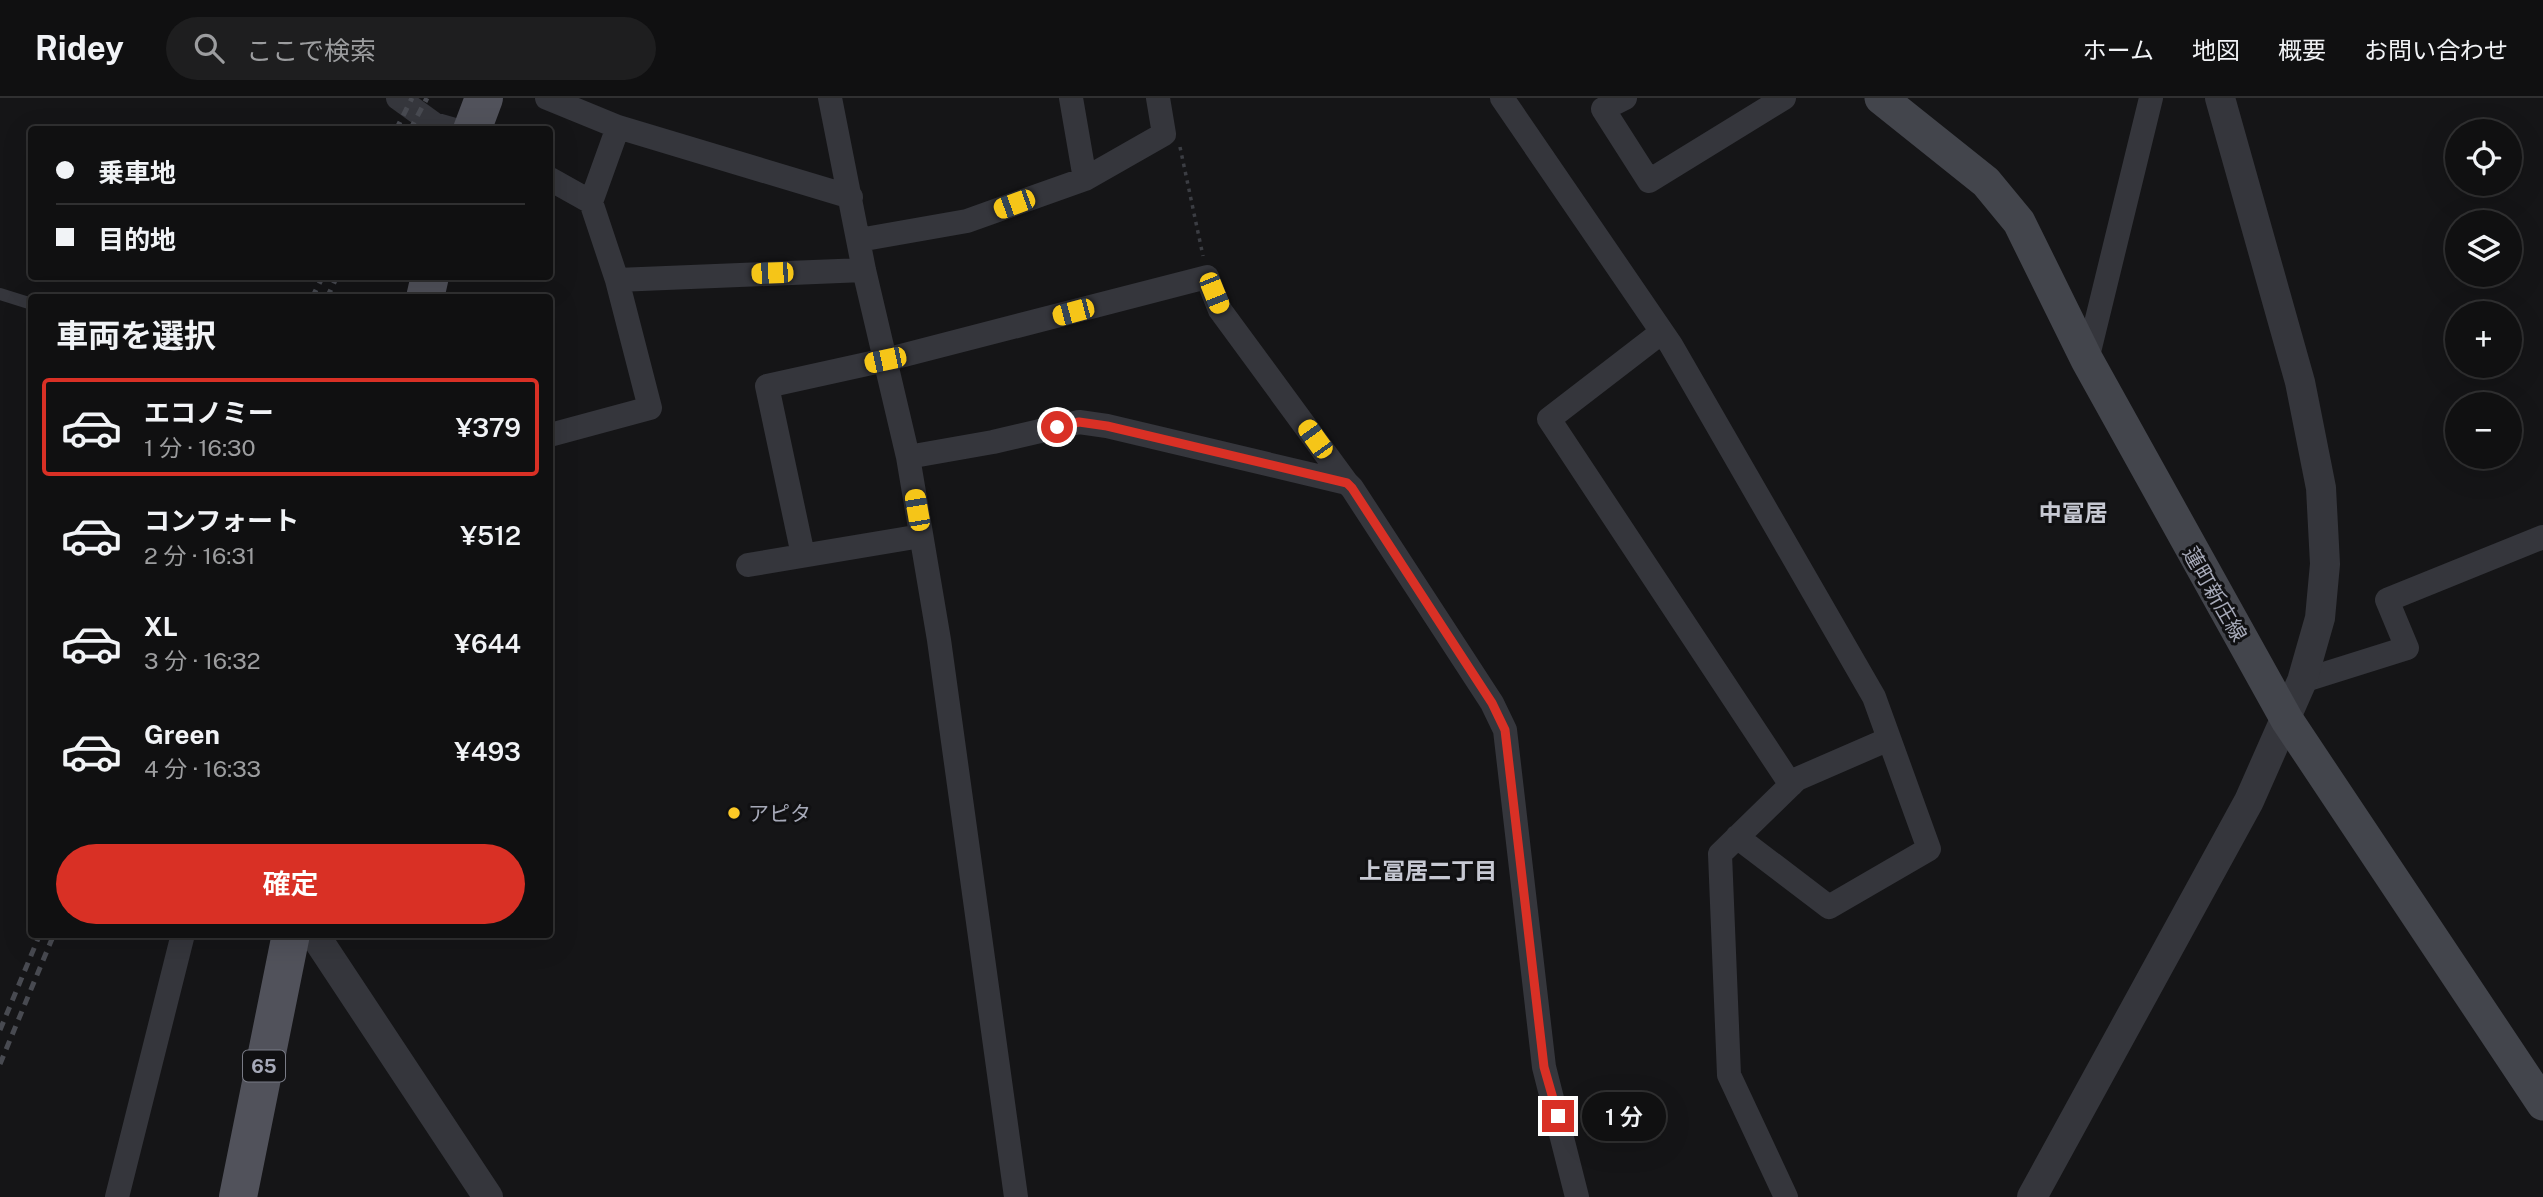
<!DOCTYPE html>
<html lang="ja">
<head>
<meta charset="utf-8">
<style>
  :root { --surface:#101011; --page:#1e1e1f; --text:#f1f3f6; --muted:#9c9d9f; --line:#303031; --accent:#d93025 }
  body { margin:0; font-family:"Public Sans","Noto Sans JP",sans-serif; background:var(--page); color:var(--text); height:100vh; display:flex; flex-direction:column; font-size:26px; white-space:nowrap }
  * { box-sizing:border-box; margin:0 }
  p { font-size:23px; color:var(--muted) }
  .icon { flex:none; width:38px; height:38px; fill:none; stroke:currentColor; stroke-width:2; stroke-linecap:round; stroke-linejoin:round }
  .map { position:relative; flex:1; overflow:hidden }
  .sheet { position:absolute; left:28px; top:196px; width:525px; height:644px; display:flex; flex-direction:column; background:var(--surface); border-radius:7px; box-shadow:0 7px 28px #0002,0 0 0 2px var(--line) }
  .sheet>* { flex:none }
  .hud { position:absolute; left:28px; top:28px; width:525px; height:154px; border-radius:7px; box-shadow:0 7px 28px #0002,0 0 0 2px var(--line); display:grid; align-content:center; height:154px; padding:0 28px; background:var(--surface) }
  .tools { position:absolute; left:2445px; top:21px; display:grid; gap:14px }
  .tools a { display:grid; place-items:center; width:77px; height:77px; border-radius:50%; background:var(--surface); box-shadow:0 7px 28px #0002,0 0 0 2px var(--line); font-size:35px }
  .end { position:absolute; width:32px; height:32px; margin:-16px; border:9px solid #d93025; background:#fff; box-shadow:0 0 0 4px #fff }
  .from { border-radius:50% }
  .bubble { position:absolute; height:49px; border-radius:24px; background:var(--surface); box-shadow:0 7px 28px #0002,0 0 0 2px var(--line); font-size:23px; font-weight:600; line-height:49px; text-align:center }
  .car { position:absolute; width:21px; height:42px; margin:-21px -10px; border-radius:9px; box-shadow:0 0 5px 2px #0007; background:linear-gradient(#f5c518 24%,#345 0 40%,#f5c518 0 76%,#345 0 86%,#f5c518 0) }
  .hud b { display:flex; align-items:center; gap:24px; height:66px; font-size:26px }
  .hud b+b { border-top:2px solid var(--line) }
  .hud i { width:18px; height:18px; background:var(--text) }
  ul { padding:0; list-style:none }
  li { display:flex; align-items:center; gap:21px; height:98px; margin:0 14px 10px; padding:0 14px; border:4px solid transparent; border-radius:7px }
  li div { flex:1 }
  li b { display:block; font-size:26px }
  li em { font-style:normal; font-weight:600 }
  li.active { border-color:var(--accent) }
  li>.icon { width:63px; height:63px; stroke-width:1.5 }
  h2 { padding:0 28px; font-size:32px; line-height:84px }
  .primary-button { display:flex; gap:14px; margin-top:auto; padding:14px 28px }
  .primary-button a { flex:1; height:80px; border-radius:42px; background:var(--accent); color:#fff; font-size:28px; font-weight:600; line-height:80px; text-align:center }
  header { display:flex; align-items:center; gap:42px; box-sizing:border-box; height:98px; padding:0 35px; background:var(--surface); border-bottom:2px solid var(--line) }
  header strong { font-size:33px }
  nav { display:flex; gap:38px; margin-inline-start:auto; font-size:24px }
  .search { width:490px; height:63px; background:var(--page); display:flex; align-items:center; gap:18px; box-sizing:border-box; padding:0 24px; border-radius:38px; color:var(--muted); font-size:26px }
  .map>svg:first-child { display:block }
</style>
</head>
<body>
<header>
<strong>Ridey</strong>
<div class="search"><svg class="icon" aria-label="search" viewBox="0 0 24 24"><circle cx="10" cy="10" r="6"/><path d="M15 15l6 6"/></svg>ここで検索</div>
<nav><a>ホーム</a><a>地図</a><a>概要</a><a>お問い合わせ</a></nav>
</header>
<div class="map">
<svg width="2543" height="1099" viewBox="0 0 2543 1099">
  <rect width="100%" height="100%" fill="#151517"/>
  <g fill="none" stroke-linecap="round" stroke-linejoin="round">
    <!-- path -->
    <path stroke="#3b3d43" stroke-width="3.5" stroke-dasharray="3.5 5" stroke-linecap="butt" d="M 1180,49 L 1203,158"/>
    <!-- service -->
    <path stroke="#35363c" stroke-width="12" d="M 0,196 L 32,206"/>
    <!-- minor -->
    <path stroke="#35363c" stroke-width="24" d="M 398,0 L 434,26 L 455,32
      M 547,0 L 618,29 L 851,99
      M 830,0 L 864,172 L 908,359 L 939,542 L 1016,1099
      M 1071,0 L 1085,81
      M 1502,0 L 1671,247 L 1874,599 L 1929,751 L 1829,809 L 1737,739
      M 1625,0 L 1603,11 L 1649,83 L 1784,0
      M 550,81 L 591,104
      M 859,142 L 967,123 L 1085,81 L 1164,36 L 1158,0
      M 617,182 L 864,172
      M 1662,234 L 1549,321 L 1791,687
      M 2087,262 L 2151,0
      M 550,337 L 650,310 L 617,182 L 591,104 L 618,29
      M 908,359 L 993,344 L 1079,324 L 1107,328 L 1347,385 L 1352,390 L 1492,605 L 1505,632 L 1544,969 L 1577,1099
      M 803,457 L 767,288 L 885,262 L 1207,179 L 1220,212 L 1347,385
      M 748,467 L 921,438
      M 2302,583 L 2407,550 L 2387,502 L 2543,439
      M 117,1099 L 183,836
      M 1786,1099 L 1729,977 L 1720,756 L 1797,681 L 1889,641"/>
    <!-- tertiary -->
    <path stroke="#35363c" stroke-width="30" d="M 314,836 L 488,1099
      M 2032,1099 L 2249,703 L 2302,583 L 2320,520 L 2325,466 L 2321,390 L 2300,284 L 2220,0"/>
    <!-- secondary -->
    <path stroke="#43454c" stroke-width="33" d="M 1881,0 L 1986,84 L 2019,124 L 2087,262 L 2287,622 L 2543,1006"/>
    <!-- primary -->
    <path stroke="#51525b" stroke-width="38" d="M 472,32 L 484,0
      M 425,200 L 430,178
      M 238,1099 L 291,836"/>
    <!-- rail -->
    <path stroke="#484a51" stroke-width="5" stroke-dasharray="9 7" stroke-linecap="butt" d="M 396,32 L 412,0
      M 410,32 L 427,0
      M 312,200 L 323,178
      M 327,200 L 337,178
      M 0,932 L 40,836
      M 0,966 L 54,836"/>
  </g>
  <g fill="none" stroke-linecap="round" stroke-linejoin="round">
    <!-- route -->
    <path stroke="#d93025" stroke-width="9" d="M 1057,329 L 1079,324 L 1107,328 L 1347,385 L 1352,390 L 1492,605 L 1505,632 L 1544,969 L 1558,1018"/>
  </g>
  <!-- markers -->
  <circle fill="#fdc926" stroke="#101012" stroke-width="2.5" cx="734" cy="715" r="7"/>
  <g text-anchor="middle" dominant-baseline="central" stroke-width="6" stroke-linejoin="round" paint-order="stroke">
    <!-- shield labels -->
    <rect fill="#101012" stroke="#797b86" stroke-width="2" x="243" y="952.5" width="42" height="31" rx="5"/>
    <g font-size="19" font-weight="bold" fill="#a6a9b8">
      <text x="264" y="968">65</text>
    </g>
    <!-- street labels -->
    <g font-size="21" fill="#a6a9b8" stroke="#101012">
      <text transform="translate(2215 496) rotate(60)">蓮町新庄線</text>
    </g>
    <!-- poi labels -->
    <g font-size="21" fill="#a6a9b8" stroke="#101012" text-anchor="start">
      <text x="748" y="715">アピタ</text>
    </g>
    <!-- neighbourhood labels -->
    <g font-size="23" font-weight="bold" fill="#c7c9d3" stroke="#101012">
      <text x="2073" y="414">中冨居</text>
      <text x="1428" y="772">上冨居二丁目</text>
    </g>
  </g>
</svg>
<div class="tools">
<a><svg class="icon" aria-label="locate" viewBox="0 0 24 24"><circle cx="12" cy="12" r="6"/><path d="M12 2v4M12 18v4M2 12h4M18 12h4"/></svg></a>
<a><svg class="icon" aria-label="layers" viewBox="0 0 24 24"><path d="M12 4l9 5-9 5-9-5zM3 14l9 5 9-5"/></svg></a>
<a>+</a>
<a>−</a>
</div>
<i class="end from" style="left:1057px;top:329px"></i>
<i class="end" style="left:1558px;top:1018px"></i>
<div class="bubble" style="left:1582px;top:994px;width:84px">1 分</div>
<i class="car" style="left:1014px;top:106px;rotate:250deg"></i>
<i class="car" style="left:772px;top:175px;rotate:268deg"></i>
<i class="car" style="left:1214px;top:195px;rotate:158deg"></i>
<i class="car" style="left:1073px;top:214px;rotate:255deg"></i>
<i class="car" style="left:885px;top:262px;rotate:258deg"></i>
<i class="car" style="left:1315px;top:341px;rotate:324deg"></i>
<i class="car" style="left:917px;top:412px;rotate:350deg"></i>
<div class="hud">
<b><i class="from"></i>乗車地</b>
<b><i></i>目的地</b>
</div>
<section class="sheet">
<h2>車両を選択</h2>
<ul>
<li class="active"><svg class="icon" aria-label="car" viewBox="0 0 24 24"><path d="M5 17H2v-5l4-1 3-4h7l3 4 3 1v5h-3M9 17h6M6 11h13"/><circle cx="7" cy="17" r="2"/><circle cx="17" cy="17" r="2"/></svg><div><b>エコノミー</b><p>1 分 · 16:30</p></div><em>¥379</em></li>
<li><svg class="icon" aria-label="car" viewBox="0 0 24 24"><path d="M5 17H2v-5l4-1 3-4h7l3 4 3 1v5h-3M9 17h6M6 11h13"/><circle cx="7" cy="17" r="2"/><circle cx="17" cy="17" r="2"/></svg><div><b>コンフォート</b><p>2 分 · 16:31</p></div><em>¥512</em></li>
<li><svg class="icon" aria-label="car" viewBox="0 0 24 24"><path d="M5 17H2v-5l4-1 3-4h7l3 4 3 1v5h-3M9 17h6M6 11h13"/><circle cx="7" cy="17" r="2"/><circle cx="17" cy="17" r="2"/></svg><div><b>XL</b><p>3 分 · 16:32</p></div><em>¥644</em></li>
<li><svg class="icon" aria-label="car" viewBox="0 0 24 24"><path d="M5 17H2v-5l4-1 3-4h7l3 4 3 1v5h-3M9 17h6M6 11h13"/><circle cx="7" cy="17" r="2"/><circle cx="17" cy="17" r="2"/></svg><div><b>Green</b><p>4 分 · 16:33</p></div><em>¥493</em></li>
</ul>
<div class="primary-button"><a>確定</a></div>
</section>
</div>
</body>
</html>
